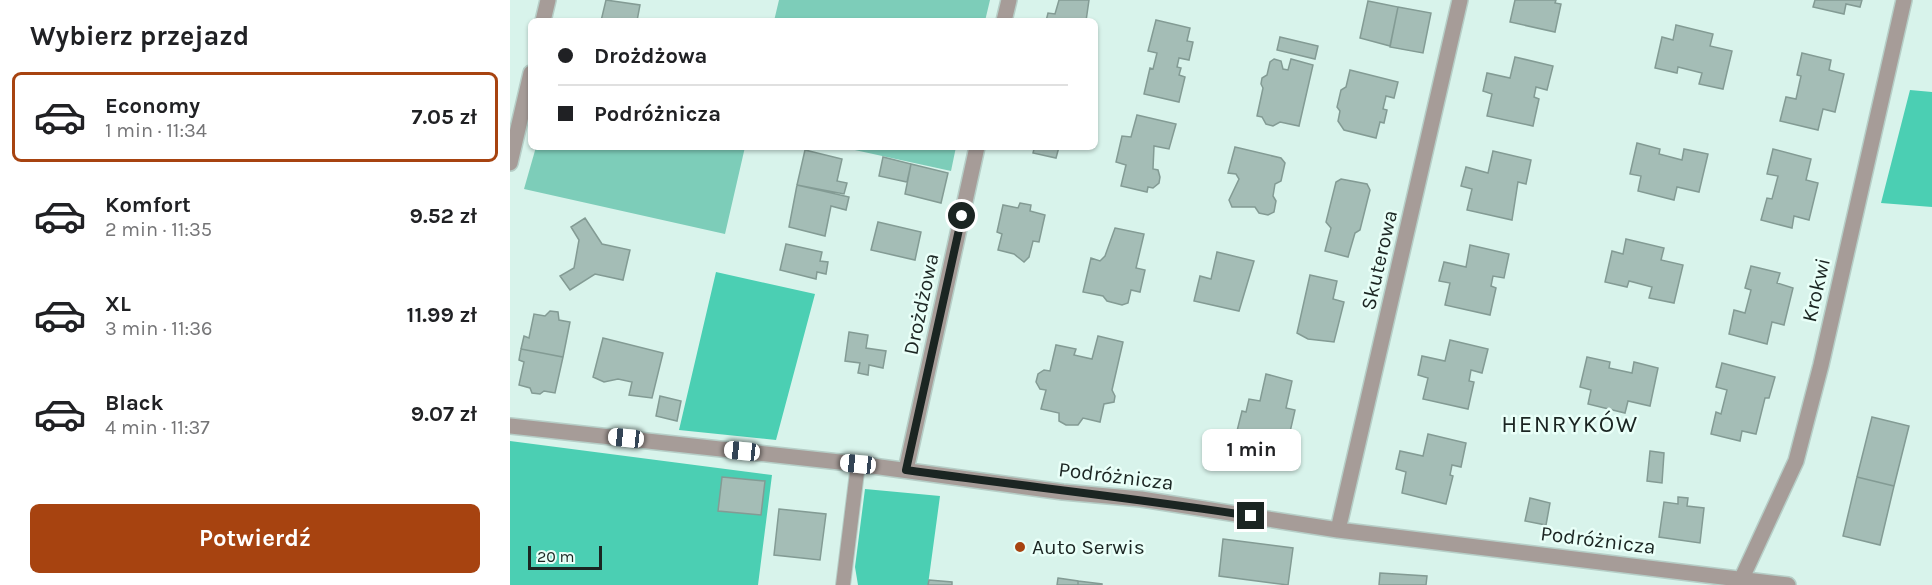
<!DOCTYPE html>
<html lang="pl">
<head>
<meta charset="utf-8">
<style>
  :root { --surface:#fff; --page:#f6f6f6; --text:#202124; --muted:#757577; --line:#e0e0e0; --accent:#a74310 }
  body { margin:0; font-family:Karla,sans-serif; background:var(--page); color:var(--text); height:100vh; display:flex; flex-direction:column; font-size:22px; white-space:nowrap }
  * { box-sizing:border-box; margin:0 }
  p { font-size:20px; color:var(--muted) }
  .icon { flex:none; width:33px; height:33px; fill:none; stroke:currentColor; stroke-width:2; stroke-linecap:round; stroke-linejoin:round }
  .map { position:relative; flex:1; overflow:hidden }
  .details { display:flex; flex-direction:column; background:var(--surface); width:510px }
  .details>* { flex:none }
  .top-card { position:absolute; left:18px; top:18px; width:570px; height:132px; border-radius:9px; box-shadow:0 2px 4px #0004; display:grid; align-content:center; height:132px; padding:0 30px; background:var(--surface) }
  .scale { position:absolute; left:18px; bottom:15px; width:74px; box-sizing:border-box; padding-left:6px; border:3px solid #1b2522; border-top:0; font-size:16px; line-height:21px; white-space:nowrap; color:#1b2522; -webkit-text-stroke:4px #e9fff8; paint-order:stroke }
  .end { position:absolute; width:27px; height:27px; margin:-14px; border:8px solid #1b2522; background:#fff; box-shadow:0 0 0 3px #fff }
  .from { border-radius:50% }
  .bubble { position:absolute; height:42px; border-radius:9px; background:var(--surface); box-shadow:0 2px 4px #0004; font-size:20px; font-weight:700; line-height:42px; text-align:center }
  .car { position:absolute; width:18px; height:36px; margin:-18px -9px; border-radius:8px; box-shadow:0 0 4px 2px #0007; background:linear-gradient(#fff 24%,#345 0 40%,#fff 0 76%,#345 0 86%,#fff 0) }
  .top-card b { display:flex; align-items:center; gap:21px; height:57px; font-size:22px }
  .top-card b+b { border-top:2px solid var(--line) }
  .top-card i { width:15px; height:15px; background:var(--text) }
  ul { padding:0; list-style:none }
  li { display:flex; align-items:center; gap:18px; height:90px; margin:0 12px 9px; padding:0 18px; border:3px solid transparent; border-radius:9px }
  li div { flex:1 }
  li b { display:block; font-size:22px }
  li em { font-style:normal; font-weight:700 }
  li.on { border-color:var(--accent) }
  li>.icon { width:54px; height:54px; stroke-width:1.5 }
  h2 { padding:0 30px; font-size:27px; line-height:72px }
  .button { display:flex; gap:12px; margin-top:auto; padding:12px 30px }
  .button a { flex:1; height:69px; border-radius:9px; background:var(--accent); color:#fff; font-size:24px; font-weight:700; line-height:69px; text-align:center }
  main { display:flex; flex:1; min-height:0 }
  .map>svg:first-child { display:block }
</style>
</head>
<body>
<main>
<section class="details">
<h2>Wybierz przejazd</h2>
<ul>
<li class="on"><svg class="icon" aria-label="car" viewBox="0 0 24 24"><path d="M5 17H2v-5l4-1 3-4h7l3 4 3 1v5h-3M9 17h6M6 11h13"/><circle cx="7" cy="17" r="2"/><circle cx="17" cy="17" r="2"/></svg><div><b>Economy</b><p>1 min · 11:34</p></div><em>7.05 zł</em></li>
<li><svg class="icon" aria-label="car" viewBox="0 0 24 24"><path d="M5 17H2v-5l4-1 3-4h7l3 4 3 1v5h-3M9 17h6M6 11h13"/><circle cx="7" cy="17" r="2"/><circle cx="17" cy="17" r="2"/></svg><div><b>Komfort</b><p>2 min · 11:35</p></div><em>9.52 zł</em></li>
<li><svg class="icon" aria-label="car" viewBox="0 0 24 24"><path d="M5 17H2v-5l4-1 3-4h7l3 4 3 1v5h-3M9 17h6M6 11h13"/><circle cx="7" cy="17" r="2"/><circle cx="17" cy="17" r="2"/></svg><div><b>XL</b><p>3 min · 11:36</p></div><em>11.99 zł</em></li>
<li><svg class="icon" aria-label="car" viewBox="0 0 24 24"><path d="M5 17H2v-5l4-1 3-4h7l3 4 3 1v5h-3M9 17h6M6 11h13"/><circle cx="7" cy="17" r="2"/><circle cx="17" cy="17" r="2"/></svg><div><b>Black</b><p>4 min · 11:37</p></div><em>9.07 zł</em></li>
</ul>
<div class="button"><a>Potwierdź</a></div>
</section>
<div class="map">
<svg width="1422" height="585" viewBox="0 0 1422 585">
  <rect width="100%" height="100%" fill="#d8f3eb"/>
  <!-- green -->
  <path fill="#7dcdb9" d="M 269,0 L 480,0 L 475,21 L 264,21 Z
    M 26,147 L 235,147 L 215,234 L 14,189 Z
    M 331,147 L 446,147 L 441,171 Z"/>
  <!-- forest -->
  <path fill="#4bcfb3" d="M 1400,90 L 1422,92 L 1422,207 L 1371,203 Z
    M 206,272 L 305,294 L 266,440 L 169,430 Z
    M 0,441 L 262,475 L 248,585 L 0,585 Z
    M 355,489 L 430,496 L 418,585 L 348,585 L 345,567 Z"/>
  <!-- building -->
  <path fill="#a4bdb6" stroke="#839b94" stroke-width="1.5" d="M 96,0 L 130,5 L 127,21 L 91,21 Z
    M 549,0 L 579,0 L 576,21 L 536,21 L 538,13 L 545,14 Z
    M 1005,0 L 1046,0 L 1045,3 L 1051,4 L 1045,32 L 1000,22 Z
    M 1305,0 L 1352,0 L 1350,7 L 1336,4 L 1334,14 L 1303,7 Z
    M 858,1 L 888,7 L 880,46 L 850,38 Z
    M 888,7 L 921,13 L 913,53 L 880,47 Z
    M 646,20 L 680,28 L 677,41 L 683,42 L 679,60 L 669,58 L 667,67 L 671,68 L 669,75 L 675,77 L 669,102 L 634,94 L 640,68 L 643,69 L 647,53 L 638,51 Z
    M 1166,25 L 1203,34 L 1200,46 L 1222,51 L 1213,89 L 1189,84 L 1192,73 L 1168,67 L 1167,73 L 1145,68 L 1152,37 L 1163,40 Z
    M 770,37 L 808,46 L 805,59 L 767,50 Z
    M 1292,53 L 1321,60 L 1319,70 L 1334,74 L 1325,112 L 1313,109 L 1308,130 L 1270,121 L 1276,97 L 1286,99 L 1291,76 L 1287,75 Z
    M 1005,57 L 1043,66 L 1037,90 L 1026,87 L 1024,97 L 1029,99 L 1023,126 L 977,116 L 982,94 L 973,91 L 977,73 L 1000,78 Z
    M 764,59 L 771,61 L 773,69 L 778,70 L 781,59 L 803,65 L 789,126 L 770,122 L 763,126 L 756,124 L 752,117 L 747,116 L 753,88 L 751,84 L 752,78 L 757,75 L 760,62 Z
    M 840,70 L 888,82 L 884,98 L 876,96 L 873,109 L 877,110 L 874,123 L 870,122 L 866,138 L 834,130 L 828,121 L 830,111 L 827,107 L 831,90 L 836,87 Z
    M 627,115 L 666,124 L 659,149 L 644,146 L 643,169 L 648,170 L 650,177 L 649,183 L 643,188 L 638,187 L 637,192 L 611,186 L 616,165 L 606,162 L 612,136 L 621,137 Z
    M 1127,143 L 1150,149 L 1149,154 L 1172,160 L 1174,149 L 1198,154 L 1189,192 L 1167,187 L 1164,200 L 1128,191 L 1131,176 L 1120,174 Z
    M 517,147 L 549,147 L 546,158 L 523,153 L 524,149 Z
    M 725,147 L 771,158 L 775,163 L 771,181 L 765,184 L 763,196 L 766,201 L 764,212 L 758,215 L 749,213 L 745,207 L 722,207 L 719,200 L 729,179 L 726,174 L 718,173 Z
    M 1263,149 L 1301,159 L 1296,180 L 1308,183 L 1299,220 L 1284,216 L 1282,228 L 1251,220 L 1257,198 L 1262,199 L 1268,176 L 1257,174 Z
    M 295,150 L 332,159 L 327,181 L 337,183 L 334,194 L 287,185 Z
    M 983,151 L 1021,160 L 1016,184 L 1008,182 L 1002,220 L 957,210 L 962,189 L 951,186 L 956,167 L 978,173 Z
    M 373,157 L 401,164 L 397,182 L 369,176 Z
    M 401,164 L 438,173 L 431,203 L 395,194 Z
    M 831,179 L 857,184 L 860,190 L 850,230 L 845,233 L 838,257 L 815,251 L 821,228 L 816,222 L 826,182 Z
    M 287,185 L 339,197 L 336,210 L 321,206 L 315,236 L 279,227 Z
    M 510,203 L 521,205 L 520,211 L 535,215 L 529,242 L 523,241 L 519,257 L 514,262 L 504,254 L 488,250 L 492,234 L 487,232 L 493,205 L 508,208 Z
    M 75,218 L 92,244 L 120,250 L 113,280 L 85,274 L 60,290 L 50,276 L 64,268 L 69,240 L 61,227 Z
    M 368,222 L 411,232 L 405,260 L 361,250 Z
    M 605,228 L 634,234 L 626,268 L 635,270 L 630,292 L 621,290 L 618,303 L 612,305 L 597,301 L 593,296 L 573,292 L 581,258 L 590,261 L 595,256 Z
    M 1116,239 L 1154,248 L 1151,260 L 1173,265 L 1164,303 L 1139,298 L 1142,287 L 1119,281 L 1117,287 L 1095,282 L 1102,251 L 1113,254 Z
    M 276,244 L 312,252 L 310,261 L 318,262 L 316,274 L 307,272 L 306,279 L 270,270 Z
    M 960,245 L 999,254 L 994,278 L 983,276 L 981,286 L 986,288 L 980,315 L 935,305 L 940,283 L 929,281 L 934,262 L 956,267 Z
    M 707,252 L 744,261 L 729,311 L 684,301 L 690,276 L 701,279 Z
    M 1241,266 L 1270,273 L 1267,283 L 1283,288 L 1274,325 L 1262,322 L 1257,344 L 1219,334 L 1224,310 L 1235,313 L 1241,290 L 1235,288 Z
    M 800,275 L 827,281 L 823,299 L 834,302 L 824,342 L 798,339 L 787,333 Z
    M 40,311 L 48,312 L 49,320 L 60,322 L 53,357 L 11,349 L 14,336 L 19,338 L 24,314 L 35,316 Z
    M 339,332 L 358,335 L 356,348 L 376,351 L 373,368 L 359,365 L 358,375 L 348,373 L 350,363 L 335,361 Z
    M 588,336 L 613,342 L 602,390 L 605,396 L 604,402 L 594,404 L 590,422 L 573,418 L 568,425 L 556,425 L 549,421 L 549,413 L 531,409 L 536,390 L 530,389 L 526,382 L 528,374 L 534,370 L 540,371 L 546,345 L 566,349 L 564,355 L 582,359 Z
    M 93,338 L 153,353 L 142,398 L 119,395 L 122,382 L 108,379 L 94,382 L 83,377 Z
    M 940,340 L 978,349 L 972,373 L 961,370 L 959,381 L 964,382 L 958,409 L 913,399 L 918,378 L 908,375 L 912,356 L 935,361 Z
    M 11,349 L 53,357 L 45,393 L 34,391 L 30,394 L 22,393 L 20,388 L 9,385 L 14,362 L 9,360 Z
    M 1077,357 L 1100,362 L 1099,368 L 1122,373 L 1124,362 L 1148,368 L 1140,406 L 1118,401 L 1115,413 L 1078,404 L 1081,390 L 1070,387 Z
    M 1212,363 L 1265,377 L 1259,398 L 1255,398 L 1246,434 L 1232,431 L 1230,441 L 1201,434 L 1206,412 L 1211,414 L 1217,390 L 1206,387 Z
    M 756,374 L 782,381 L 776,408 L 785,410 L 780,432 L 786,434 L 782,448 L 776,447 L 773,460 L 741,452 L 743,446 L 738,438 L 726,435 L 732,411 L 736,412 L 739,399 L 750,401 Z
    M 150,396 L 171,401 L 167,421 L 146,416 Z
    M 1362,417 L 1399,426 L 1384,486 L 1347,477 Z
    M 918,434 L 956,443 L 951,467 L 942,465 L 940,475 L 943,476 L 936,504 L 892,493 L 896,472 L 886,469 L 890,451 L 913,456 Z
    M 1140,451 L 1154,453 L 1152,483 L 1137,481 Z
    M 212,477 L 255,481 L 251,515 L 208,511 Z
    M 1347,477 L 1384,486 L 1370,545 L 1333,536 Z
    M 1168,497 L 1178,498 L 1177,506 L 1194,508 L 1190,543 L 1149,537 L 1154,502 L 1168,504 Z
    M 1020,498 L 1040,503 L 1036,525 L 1015,521 Z
    M 269,509 L 316,514 L 310,560 L 264,555 Z
    M 713,539 L 783,548 L 778,585 L 709,576 Z
    M 870,573 L 917,576 L 916,585 L 869,585 Z
    M 548,578 L 568,581 L 568,585 L 547,585 Z
    M 419,580 L 442,582 L 442,585 L 418,585 Z
    M 568,581 L 592,584 L 592,585 L 568,585 Z"/>
  <g fill="none" stroke-linecap="round" stroke-linejoin="round">
    <!-- lane casing -->
    <g stroke="#b6cec7" stroke-width="16">
      <path id="lane" d="M 333,585 L 348,464"/>
    </g>
    <!-- street casing -->
    <g stroke="#b6cec7" stroke-width="18">
      <path id="street" d="M 33,21 L 38,0
        M 494,21 L 499,0
        M 0,163 L 21,73
        M 0,426 L 348,464 L 553,492 L 631,499 L 828,530 L 1278,585
        M 396,470 L 467,147
        M 828,530 L 950,0
        M 1231,580 L 1286,461 L 1311,365 L 1394,0"/>
    </g>
    <!-- lane -->
    <use href="#lane" stroke="#a69c98" stroke-width="14"/>
    <!-- street -->
    <use href="#street" stroke="#a69c98" stroke-width="15"/>
  </g>
  <g fill="none" stroke-linecap="round" stroke-linejoin="round">
    <!-- route -->
    <path stroke="#1b2522" stroke-width="8" d="M 452,216 L 396,470 C 511,486 626,498 741,516"/>
  </g>
  <!-- markers -->
  <circle fill="#a74310" stroke="#e9fff8" stroke-width="2" cx="510" cy="547" r="6"/>
  <g text-anchor="middle" dominant-baseline="central" stroke-width="5" stroke-linejoin="round" paint-order="stroke">
    <!-- street labels -->
    <g font-size="21" fill="#1b2522" stroke="#e9fff8">
      <text transform="translate(869 260) rotate(-77)">Skuterowa</text>
      <text transform="translate(1306 290) rotate(-77)">Krokwi</text>
      <text transform="translate(411 304) rotate(-78)">Drożdżowa</text>
      <text transform="translate(606 476) rotate(7)">Podróżnicza</text>
      <text transform="translate(1088 540) rotate(7)">Podróżnicza</text>
    </g>
    <!-- poi labels -->
    <g font-size="21" fill="#1b2522" stroke="#e9fff8" text-anchor="start">
      <text x="522" y="547">Auto Serwis</text>
    </g>
    <!-- quarter labels -->
    <g font-size="24" letter-spacing="1.5" fill="#1b2522" stroke="#e9fff8">
      <text x="1060" y="424">HENRYKÓW</text>
    </g>
  </g>
</svg>
<div class="scale">20 m</div>
<i class="end from" style="left:452px;top:216px"></i>
<i class="end" style="left:741px;top:516px"></i>
<div class="bubble" style="left:692px;top:429px;width:99px">1 min</div>
<i class="car" style="left:116px;top:438px;rotate:276deg"></i>
<i class="car" style="left:232px;top:451px;rotate:276deg"></i>
<i class="car" style="left:348px;top:464px;rotate:276deg"></i>
<div class="top-card">
<b><i class="from"></i>Drożdżowa</b>
<b><i></i>Podróżnicza</b>
</div>
</div>
</main>
</body>
</html>
